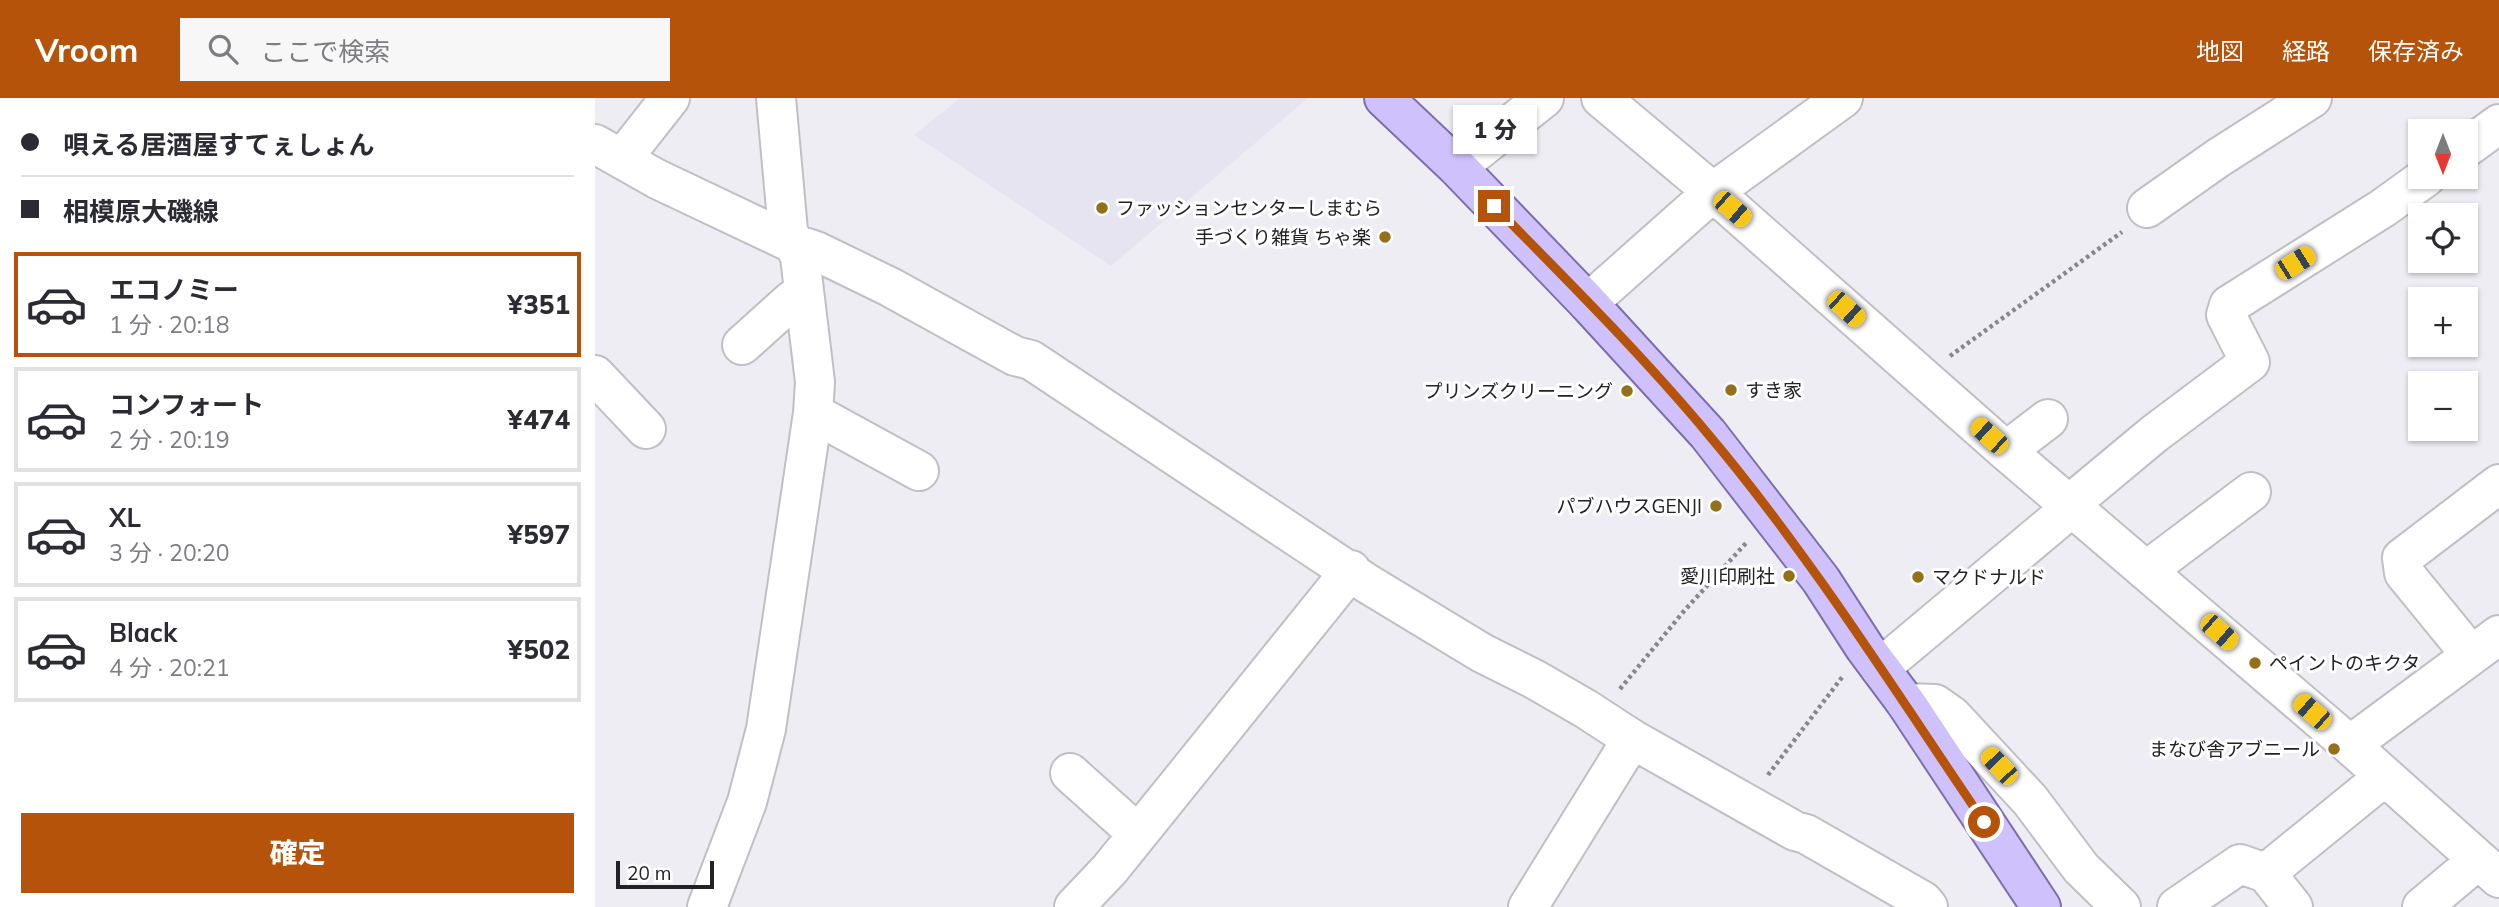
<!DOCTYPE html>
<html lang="ja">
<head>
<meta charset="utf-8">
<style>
  :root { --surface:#fff; --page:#f7f7f7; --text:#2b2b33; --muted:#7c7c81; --line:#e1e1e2; --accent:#b45309 }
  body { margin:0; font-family:Mulish,"Noto Sans JP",sans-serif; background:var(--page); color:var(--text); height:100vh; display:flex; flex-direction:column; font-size:26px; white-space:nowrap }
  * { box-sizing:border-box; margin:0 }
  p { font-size:23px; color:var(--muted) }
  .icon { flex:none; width:38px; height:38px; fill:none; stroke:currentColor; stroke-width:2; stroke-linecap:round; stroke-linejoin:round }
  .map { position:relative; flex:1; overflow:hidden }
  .drawer { display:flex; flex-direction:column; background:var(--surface); width:595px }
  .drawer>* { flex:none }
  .banner { display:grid; align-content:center; height:154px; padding:0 21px; background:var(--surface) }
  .needle { width:46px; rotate:180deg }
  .buttons { position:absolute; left:1813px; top:21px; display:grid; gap:14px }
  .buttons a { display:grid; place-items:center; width:70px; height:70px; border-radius:0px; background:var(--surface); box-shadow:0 2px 5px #0004; font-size:35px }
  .scale { position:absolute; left:21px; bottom:18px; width:98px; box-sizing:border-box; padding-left:7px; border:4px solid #222124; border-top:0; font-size:19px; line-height:24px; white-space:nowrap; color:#222124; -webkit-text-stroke:5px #fff; paint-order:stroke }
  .end { position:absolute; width:32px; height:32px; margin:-16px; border:9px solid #b45309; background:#fff; box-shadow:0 0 0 4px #fff }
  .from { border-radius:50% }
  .bubble { position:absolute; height:49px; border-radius:0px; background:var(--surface); box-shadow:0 2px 5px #0004; font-size:23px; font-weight:800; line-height:49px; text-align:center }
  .car { position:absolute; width:21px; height:42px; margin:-21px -10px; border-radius:9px; box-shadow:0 0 5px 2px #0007; background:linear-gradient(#f5c518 24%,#345 0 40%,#f5c518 0 76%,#345 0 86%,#f5c518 0) }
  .banner b { display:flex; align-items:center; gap:24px; height:66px; font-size:26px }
  .banner b+b { border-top:2px solid var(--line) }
  .banner i { width:18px; height:18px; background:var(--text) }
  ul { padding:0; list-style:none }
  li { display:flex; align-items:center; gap:21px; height:105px; margin:0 14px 10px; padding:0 7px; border:4px solid var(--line); border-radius:0px }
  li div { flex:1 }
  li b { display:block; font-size:26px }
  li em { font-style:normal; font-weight:800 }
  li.current { border-color:var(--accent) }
  li>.icon { width:63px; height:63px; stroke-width:1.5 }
  .cta { display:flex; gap:14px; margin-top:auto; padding:14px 21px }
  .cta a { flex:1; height:80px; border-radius:0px; background:var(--accent); color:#fff; font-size:28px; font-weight:800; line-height:80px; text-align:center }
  header { display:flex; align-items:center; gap:42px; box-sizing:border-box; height:98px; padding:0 35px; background:var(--accent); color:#fff }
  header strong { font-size:33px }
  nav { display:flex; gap:38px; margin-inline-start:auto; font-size:24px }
  .search { width:490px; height:63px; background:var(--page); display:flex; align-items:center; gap:18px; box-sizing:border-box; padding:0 24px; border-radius:0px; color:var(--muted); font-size:26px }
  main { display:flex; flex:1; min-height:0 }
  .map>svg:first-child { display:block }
</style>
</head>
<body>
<header>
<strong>Vroom</strong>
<div class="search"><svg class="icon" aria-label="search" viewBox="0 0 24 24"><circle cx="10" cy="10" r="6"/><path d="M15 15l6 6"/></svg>ここで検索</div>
<nav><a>地図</a><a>経路</a><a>保存済み</a></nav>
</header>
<main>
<section class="drawer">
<div class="banner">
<b><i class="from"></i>唄える居酒屋すてぇしょん</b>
<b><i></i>相模原大磯線</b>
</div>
<ul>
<li class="current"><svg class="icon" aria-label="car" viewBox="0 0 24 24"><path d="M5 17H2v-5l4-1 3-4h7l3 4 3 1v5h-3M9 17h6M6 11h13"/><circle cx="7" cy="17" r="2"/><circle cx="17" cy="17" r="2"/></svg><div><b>エコノミー</b><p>1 分 · 20:18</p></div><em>¥351</em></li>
<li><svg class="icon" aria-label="car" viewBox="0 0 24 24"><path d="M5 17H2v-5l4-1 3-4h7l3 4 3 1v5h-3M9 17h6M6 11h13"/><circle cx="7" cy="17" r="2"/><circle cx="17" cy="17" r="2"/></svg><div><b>コンフォート</b><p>2 分 · 20:19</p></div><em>¥474</em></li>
<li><svg class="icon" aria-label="car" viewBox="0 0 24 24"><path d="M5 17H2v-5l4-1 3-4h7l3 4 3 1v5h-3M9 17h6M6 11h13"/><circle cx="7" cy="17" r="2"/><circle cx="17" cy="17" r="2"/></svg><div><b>XL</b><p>3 分 · 20:20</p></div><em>¥597</em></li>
<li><svg class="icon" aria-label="car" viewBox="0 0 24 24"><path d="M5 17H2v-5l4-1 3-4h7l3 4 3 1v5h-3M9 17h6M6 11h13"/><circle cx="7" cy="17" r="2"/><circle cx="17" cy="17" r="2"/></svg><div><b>Black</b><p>4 分 · 20:21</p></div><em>¥502</em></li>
</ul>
<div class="cta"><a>確定</a></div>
</section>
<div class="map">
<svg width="1904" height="809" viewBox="0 0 1904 809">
  <rect width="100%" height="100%" fill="#eeedf3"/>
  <!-- built -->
  <path fill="#e7e4f2" d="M 365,0 L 713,0 L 516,168 L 319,37 Z"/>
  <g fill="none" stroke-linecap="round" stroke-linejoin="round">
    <!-- minor casing -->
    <g stroke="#c0bfc5" stroke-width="42">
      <path id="minor" d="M 1006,0 L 1118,94 L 1411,353 L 1755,647 L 1904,780
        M 0,46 L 62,81 L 197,145 L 221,153 L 295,189 L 420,258 L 436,262 L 773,486 L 887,555 L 939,581 L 991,611 L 1037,641 L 1200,733 L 1211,736 L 1328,803 L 1333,809
        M 1871,50 L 1904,26
        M 27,61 L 75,0
        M 862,69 L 949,0
        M 1552,110 L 1623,60 L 1717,0
        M 993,205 L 1118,94 L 1248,0
        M 147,247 L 197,202 L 208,200
        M 0,277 L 51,331
        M 218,315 L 324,373
        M 1411,353 L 1453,321
        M 1551,473 L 1656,394
        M 1876,557 L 1809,475 L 1807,460 L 1904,386
        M 1285,570 L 1475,411 L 1475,406 L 1559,336 L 1655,264 L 1631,217 L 1634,207 L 1788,110 L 1831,79
        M 1311,605 L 1340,606 L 1357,618 L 1435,702 L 1486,770 L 1526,809
        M 1755,647 L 1904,537
        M 475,675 L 543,736
        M 1671,775 L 1789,679
        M 112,809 L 152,704 L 171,631 L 218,315 L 220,284 L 205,159 L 193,133 L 181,0
        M 479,809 L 515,771 L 756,472
        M 933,809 L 1037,641
        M 1582,809 L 1645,766 L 1671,775 L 1698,809
        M 1827,809 L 1883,762"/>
    </g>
    <!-- major casing -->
    <g stroke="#7e6eae" stroke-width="42">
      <path id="major" d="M 789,0 L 862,69 L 993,205 L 1113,336 L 1226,482 L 1270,550 L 1311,605 L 1446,809"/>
    </g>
    <!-- path -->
    <path stroke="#88878b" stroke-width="4.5" stroke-dasharray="3.5 3.5" stroke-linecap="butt" d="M 1355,258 L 1527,134
      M 1025,591 L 1089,513 L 1152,444
      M 1173,677 L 1248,578"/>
    <!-- minor -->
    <use href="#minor" stroke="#fff" stroke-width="38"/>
    <!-- major -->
    <use href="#major" stroke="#cfc1fb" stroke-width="38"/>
  </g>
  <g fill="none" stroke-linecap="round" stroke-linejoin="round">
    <!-- route -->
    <path stroke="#b45309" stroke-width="9" d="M 899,108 C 971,181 1047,257 1113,336 C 1215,457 1300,593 1389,724"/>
  </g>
  <!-- markers -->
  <g fill="#947019" stroke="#fff" stroke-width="2.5">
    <circle cx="507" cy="110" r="7"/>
    <circle cx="790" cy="139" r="7"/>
    <circle cx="1136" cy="292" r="7"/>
    <circle cx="1032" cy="293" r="7"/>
    <circle cx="1121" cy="408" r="7"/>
    <circle cx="1194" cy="478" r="7"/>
    <circle cx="1323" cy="479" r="7"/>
    <circle cx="1660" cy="565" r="7"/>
    <circle cx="1739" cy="651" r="7"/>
  </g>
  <g text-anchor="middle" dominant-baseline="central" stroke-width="6" stroke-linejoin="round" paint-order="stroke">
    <!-- poi labels -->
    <g font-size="19" fill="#222124" stroke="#fff" text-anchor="end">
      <text x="521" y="110" text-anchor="start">ファッションセンターしまむら</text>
      <text x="776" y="139">手づくり雑貨 ちゃ楽</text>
      <text x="1150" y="292" text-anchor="start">すき家</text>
      <text x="1018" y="293">プリンズクリーニング</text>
      <text x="1107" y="408">パブハウスGENJI</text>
      <text x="1180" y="478">愛川印刷社</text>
      <text x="1337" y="479" text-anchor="start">マクドナルド</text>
      <text x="1674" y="565" text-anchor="start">ペイントのキクタ</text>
      <text x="1725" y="651">まなび舎アブニール</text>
    </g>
  </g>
</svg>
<div class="buttons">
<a><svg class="needle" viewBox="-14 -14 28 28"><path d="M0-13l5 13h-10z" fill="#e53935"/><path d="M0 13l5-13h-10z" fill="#7c7c81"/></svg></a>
<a><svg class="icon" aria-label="locate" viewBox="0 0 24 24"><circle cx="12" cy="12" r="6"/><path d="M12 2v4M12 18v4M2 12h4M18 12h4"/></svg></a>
<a>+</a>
<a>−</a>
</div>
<div class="scale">20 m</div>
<i class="end from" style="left:1389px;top:724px"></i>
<i class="end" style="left:899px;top:108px"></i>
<div class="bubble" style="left:858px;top:7px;width:84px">1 分</div>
<i class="car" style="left:1137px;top:111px;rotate:131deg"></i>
<i class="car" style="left:1700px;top:165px;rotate:58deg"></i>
<i class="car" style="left:1251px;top:211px;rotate:132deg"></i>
<i class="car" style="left:1394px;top:338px;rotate:312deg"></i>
<i class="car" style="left:1624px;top:534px;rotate:131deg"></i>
<i class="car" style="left:1717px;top:614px;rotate:311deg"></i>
<i class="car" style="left:1404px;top:668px;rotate:317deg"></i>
</div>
</main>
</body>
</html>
